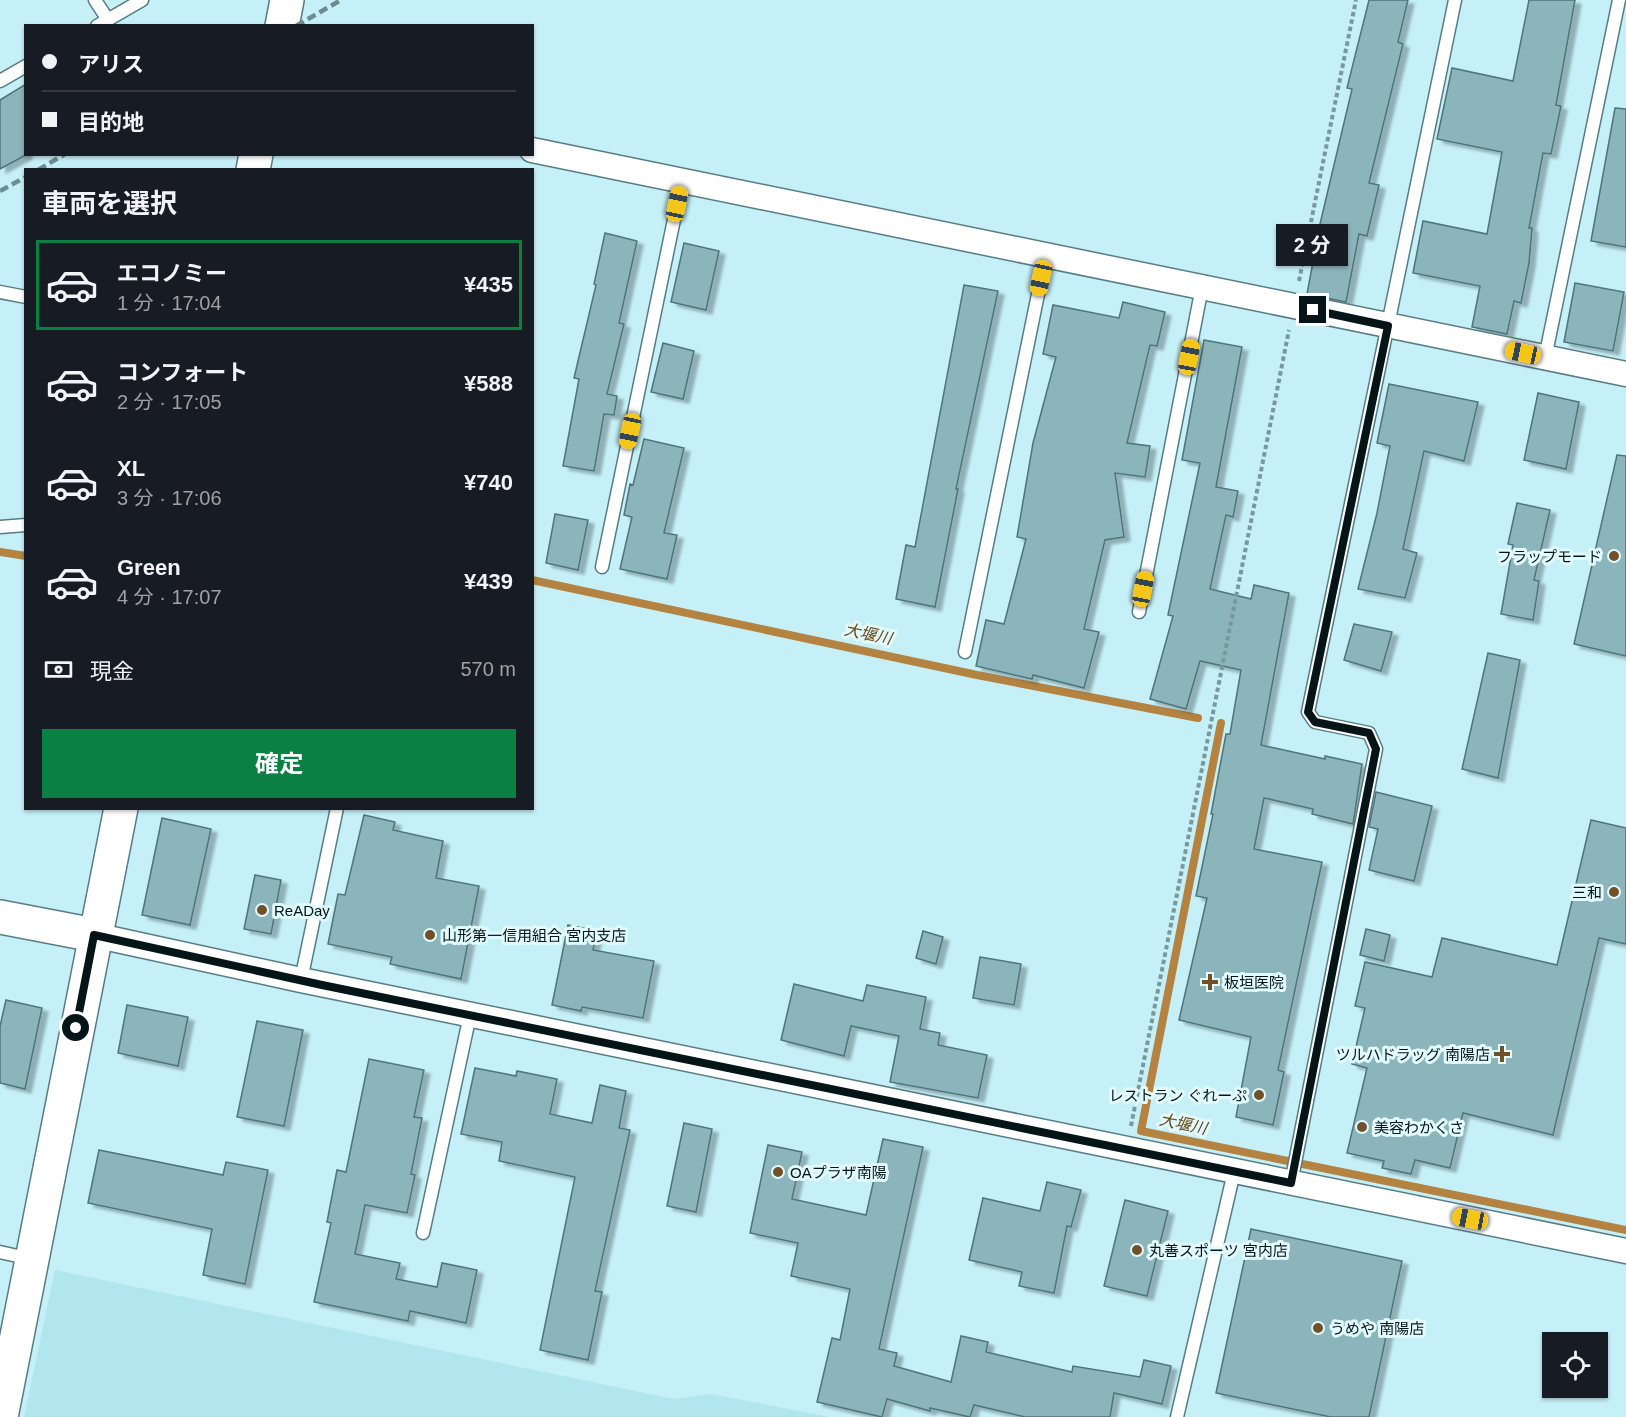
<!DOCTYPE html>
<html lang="ja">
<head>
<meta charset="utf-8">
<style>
  :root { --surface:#171b24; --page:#20242c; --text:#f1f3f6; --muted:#9ea1a6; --line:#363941; --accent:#0b8043 }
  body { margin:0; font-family:Helvetica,"Noto Sans JP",sans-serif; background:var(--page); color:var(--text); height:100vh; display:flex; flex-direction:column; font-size:22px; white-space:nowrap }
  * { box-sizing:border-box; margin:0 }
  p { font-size:20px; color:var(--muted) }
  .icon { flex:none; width:33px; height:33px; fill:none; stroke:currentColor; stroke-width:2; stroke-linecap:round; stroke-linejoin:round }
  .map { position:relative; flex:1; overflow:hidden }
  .details { position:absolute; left:24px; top:168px; width:510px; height:642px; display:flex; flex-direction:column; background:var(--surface); border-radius:0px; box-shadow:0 2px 4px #0004 }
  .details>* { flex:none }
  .guide { position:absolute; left:24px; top:24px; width:510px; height:132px; border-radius:0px; box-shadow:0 2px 4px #0004; display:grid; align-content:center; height:132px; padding:0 18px; background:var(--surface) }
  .fabs { position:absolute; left:1542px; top:1332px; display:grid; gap:12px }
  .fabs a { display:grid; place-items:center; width:66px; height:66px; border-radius:0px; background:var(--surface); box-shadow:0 2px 4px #0004; font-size:30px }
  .end { position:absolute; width:27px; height:27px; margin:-14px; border:8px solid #051416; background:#fff; box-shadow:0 0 0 3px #fff }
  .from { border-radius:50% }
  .bubble { position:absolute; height:42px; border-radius:0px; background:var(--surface); box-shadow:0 2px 4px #0004; font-size:20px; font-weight:700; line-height:42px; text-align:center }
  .car { position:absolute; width:18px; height:36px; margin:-18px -9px; border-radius:8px; box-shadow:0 0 4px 2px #0007; background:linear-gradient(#f5c518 24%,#345 0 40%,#f5c518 0 76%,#345 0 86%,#f5c518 0) }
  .guide b { display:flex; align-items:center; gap:21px; height:57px; font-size:22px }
  .guide b+b { border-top:2px solid var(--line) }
  .guide i { width:15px; height:15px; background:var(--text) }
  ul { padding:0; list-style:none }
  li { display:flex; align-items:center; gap:18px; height:90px; margin:0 12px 9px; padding:0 6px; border:3px solid transparent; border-radius:0px }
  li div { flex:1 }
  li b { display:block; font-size:22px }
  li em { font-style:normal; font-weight:700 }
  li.active { border-color:var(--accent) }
  li>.icon { width:54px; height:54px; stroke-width:1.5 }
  h2 { padding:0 18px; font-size:27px; line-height:72px }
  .pay { display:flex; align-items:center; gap:15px; height:66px; padding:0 18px; font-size:22px }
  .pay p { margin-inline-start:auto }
  .primary-button { display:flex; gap:12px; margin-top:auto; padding:12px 18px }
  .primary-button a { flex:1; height:69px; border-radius:0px; background:var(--accent); color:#fff; font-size:24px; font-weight:700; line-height:69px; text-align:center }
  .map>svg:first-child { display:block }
</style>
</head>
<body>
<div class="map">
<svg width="1626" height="1417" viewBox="0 0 1626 1417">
  <defs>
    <filter id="shadow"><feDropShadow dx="6" dy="4" stdDeviation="1.5" flood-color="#0004"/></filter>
  </defs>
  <rect width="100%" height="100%" fill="#c6f0f7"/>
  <!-- built -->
  <path fill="#b2e6ef" d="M 55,1270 L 674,1399 L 712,1394 L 830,1417 L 24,1417 Z"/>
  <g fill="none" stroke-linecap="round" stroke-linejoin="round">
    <!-- stream -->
    <path stroke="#b48342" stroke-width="8" d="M 0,552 L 26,556
      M 532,580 L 977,675 L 1198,718
      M 1221,723 L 1141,1131 L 1626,1230"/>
  </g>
  <!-- building -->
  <path fill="#8cb4bb" stroke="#4e747b" stroke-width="1.5" filter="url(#shadow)" d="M 1369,0 L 1408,0 L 1398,42 L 1403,44 L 1369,183 L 1379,185 L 1367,236 L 1359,234 L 1346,302 L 1307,294 L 1320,224 L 1352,89 L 1347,88 Z
    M 1529,0 L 1575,0 L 1556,105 L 1561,106 L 1551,154 L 1543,153 L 1529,228 L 1532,228 L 1529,263 L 1521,303 L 1514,301 L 1507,334 L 1472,327 L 1480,286 L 1413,273 L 1423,221 L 1487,234 L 1502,152 L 1437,139 L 1452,68 L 1513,81 Z
    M 26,84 L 26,155 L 0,169 L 0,100 Z
    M 1615,108 L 1626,109 L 1626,247 L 1591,241 Z
    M 605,233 L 637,241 L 619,323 L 624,324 L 607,394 L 617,396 L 614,415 L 604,414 L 594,471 L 563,466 L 579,379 L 574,378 L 596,285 L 594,284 Z
    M 684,243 L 719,251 L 706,310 L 671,302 Z
    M 1575,283 L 1624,292 L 1613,351 L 1564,342 Z
    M 964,285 L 998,291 L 956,489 L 958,489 L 935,607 L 896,599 L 906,545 L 915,547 Z
    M 1123,302 L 1165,312 L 1157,346 L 1150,345 L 1127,443 L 1150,446 L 1145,477 L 1115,473 L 1124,537 L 1105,540 L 1084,629 L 1099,632 L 1084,688 L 1033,675 L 1032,679 L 976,666 L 986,620 L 1004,624 L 1026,539 L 1017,537 L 1033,443 L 1056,357 L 1043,354 L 1053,305 L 1119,318 Z
    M 1204,340 L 1242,347 L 1216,487 L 1238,491 L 1233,517 L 1226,515 L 1210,589 L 1251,599 L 1254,585 L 1289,593 L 1261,745 L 1325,759 L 1325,756 L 1362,764 L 1353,824 L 1312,814 L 1313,809 L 1264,798 L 1254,849 L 1322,862 L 1278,1070 L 1284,1072 L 1273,1125 L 1236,1117 L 1251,1037 L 1179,1020 L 1207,898 L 1196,896 L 1213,814 L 1211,814 L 1226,734 L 1230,734 L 1241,670 L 1200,661 L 1186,709 L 1150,699 L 1173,616 L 1168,615 L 1200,463 L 1182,460 Z
    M 663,343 L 694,351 L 683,399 L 651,392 Z
    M 1389,384 L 1478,402 L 1464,461 L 1424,451 L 1403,549 L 1417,553 L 1405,598 L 1358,589 L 1377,513 L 1390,446 L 1377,443 Z
    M 1538,393 L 1579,402 L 1566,469 L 1524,460 Z
    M 644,439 L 684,448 L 664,533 L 677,535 L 667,579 L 620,569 L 632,517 L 624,515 L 630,484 L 633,485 Z
    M 1617,455 L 1626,456 L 1626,656 L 1574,644 Z
    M 1517,503 L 1550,510 L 1534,580 L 1539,581 L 1533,620 L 1501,614 L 1513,545 L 1508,544 Z
    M 555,514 L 588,520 L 578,570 L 546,563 Z
    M 1354,624 L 1392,632 L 1381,671 L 1344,660 Z
    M 1488,653 L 1520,660 L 1498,778 L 1462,769 Z
    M 1376,792 L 1432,806 L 1414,881 L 1369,870 L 1378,829 L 1369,827 Z
    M 364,815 L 395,822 L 393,830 L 443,841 L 436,878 L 479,886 L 461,979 L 390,964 L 392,957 L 328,944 L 338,894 L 345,895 Z
    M 162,818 L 211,829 L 190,925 L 142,915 Z
    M 1591,820 L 1626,828 L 1626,944 L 1599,938 L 1553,1135 L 1463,1113 L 1450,1168 L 1415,1160 L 1411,1174 L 1382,1168 L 1384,1161 L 1347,1153 L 1367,1068 L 1352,1064 L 1365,1008 L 1355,1006 L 1365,962 L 1432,977 L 1442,938 L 1557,965 Z
    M 255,875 L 281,880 L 271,934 L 244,929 Z
    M 568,925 L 597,931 L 593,950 L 654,961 L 643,1018 L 582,1007 L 581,1011 L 552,1005 Z
    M 1366,929 L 1390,935 L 1384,961 L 1360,955 Z
    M 923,931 L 943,937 L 936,964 L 916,958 Z
    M 980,957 L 1021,964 L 1014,1005 L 973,998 Z
    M 794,984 L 863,1001 L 867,985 L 926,997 L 920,1029 L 940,1033 L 938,1045 L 987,1055 L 978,1098 L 890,1082 L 899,1036 L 851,1026 L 844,1056 L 781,1040 Z
    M 6,1000 L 42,1008 L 25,1089 L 0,1083 L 0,1026 Z
    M 127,1005 L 188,1017 L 178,1066 L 118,1053 Z
    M 257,1021 L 303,1030 L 284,1126 L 237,1117 Z
    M 369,1059 L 424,1070 L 414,1117 L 422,1118 L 411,1174 L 415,1175 L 407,1213 L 365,1205 L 355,1254 L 400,1263 L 396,1279 L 437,1287 L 442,1263 L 477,1270 L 466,1323 L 410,1311 L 408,1321 L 314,1302 L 331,1223 L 327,1222 L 337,1170 L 346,1172 Z
    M 475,1068 L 516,1076 L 517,1071 L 557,1079 L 550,1114 L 592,1123 L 600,1085 L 626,1091 L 619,1128 L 630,1130 L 595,1291 L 602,1292 L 588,1360 L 540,1350 L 575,1177 L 499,1161 L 502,1142 L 461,1134 Z
    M 684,1123 L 712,1129 L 696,1212 L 667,1206 Z
    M 883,1139 L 923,1147 L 879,1349 L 897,1353 L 894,1366 L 951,1382 L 961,1336 L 988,1342 L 986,1352 L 1072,1372 L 1073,1366 L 1140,1377 L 1144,1360 L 1171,1366 L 1162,1404 L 1114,1393 L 1110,1417 L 1025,1417 L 974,1405 L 970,1417 L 930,1408 L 930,1411 L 887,1399 L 882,1417 L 817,1402 L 832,1338 L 840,1340 L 850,1289 L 791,1276 L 798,1243 L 750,1233 L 768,1145 L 802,1152 L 792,1199 L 866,1215 Z
    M 99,1150 L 223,1175 L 226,1162 L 268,1170 L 245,1284 L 203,1275 L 212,1229 L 88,1203 Z
    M 1047,1182 L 1081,1190 L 1071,1227 L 1067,1226 L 1054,1293 L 1019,1286 L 1022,1272 L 969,1260 L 983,1198 L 1040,1211 Z
    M 1125,1200 L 1168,1211 L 1147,1296 L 1104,1286 Z
    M 1251,1229 L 1402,1261 L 1369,1417 L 1331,1417 L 1216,1393 Z"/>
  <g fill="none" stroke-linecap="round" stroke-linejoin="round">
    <!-- lane casing -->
    <g stroke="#567d84" stroke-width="15">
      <path id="lane" d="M 95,0 L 108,20
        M 97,26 L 142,0
        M 0,81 L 26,66
        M 0,292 L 26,297
        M 1545,358 L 1619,0
        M 0,527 L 26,525
        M 602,567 L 682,181
        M 1139,612 L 1202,287
        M 965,652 L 1046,255
        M 301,980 L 337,808
        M 1291,1183 L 1376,749 L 1369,733 L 1315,722 L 1308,712 L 1455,0
        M 423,1233 L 470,1015
        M 0,1252 L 31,1259
        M 1177,1417 L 1234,1172"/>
    </g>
    <!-- street casing -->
    <g stroke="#567d84" stroke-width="27">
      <path id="street" d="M 532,150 L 1626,374
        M 94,935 L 301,980 L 1626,1251"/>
    </g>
    <!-- secondary casing -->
    <g stroke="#567d84" stroke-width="36">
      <path id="secondary" d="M 282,26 L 287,0
        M 253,170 L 256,154
        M 0,917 L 94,935
        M 1,1417 L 121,808"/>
    </g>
    <!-- path -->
    <path stroke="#79989d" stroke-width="4" stroke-dasharray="4.5 3" stroke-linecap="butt" d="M 1299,281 L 1356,0
      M 1131,1126 L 1289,330"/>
    <!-- lane -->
    <use href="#lane" stroke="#fff" stroke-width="12"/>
    <!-- street -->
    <use href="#street" stroke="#fff" stroke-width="24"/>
    <!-- secondary -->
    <use href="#secondary" stroke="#fff" stroke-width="33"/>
    <!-- rail -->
    <path stroke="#6e8b90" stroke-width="4.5" stroke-dasharray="9 4.5" stroke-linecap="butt" d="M 296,26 L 341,0
      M 38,170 L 65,154
      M 0,191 L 26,177"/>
  </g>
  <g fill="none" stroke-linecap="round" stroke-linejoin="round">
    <!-- route -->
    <path stroke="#051416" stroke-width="8" d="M 76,1028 L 94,935 L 322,985 L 1291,1183 L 1376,749 L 1369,733 L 1315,722 L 1308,712 L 1388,326 L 1313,310"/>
  </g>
  <!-- markers -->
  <g fill="#715127" stroke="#e1fafe" stroke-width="2">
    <circle cx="1614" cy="556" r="6"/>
    <circle cx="1614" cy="892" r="6"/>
    <circle cx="262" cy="910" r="6"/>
    <circle cx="430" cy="935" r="6"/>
    <path d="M1207 973h6v6h6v6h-6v6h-6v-6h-6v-6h6z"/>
    <path d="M1499 1045h6v6h6v6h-6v6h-6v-6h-6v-6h6z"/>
    <circle cx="1259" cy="1095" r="6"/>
    <circle cx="1362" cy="1127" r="6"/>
    <circle cx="778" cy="1172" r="6"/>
    <circle cx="1137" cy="1250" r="6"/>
    <circle cx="1318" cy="1328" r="6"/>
  </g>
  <g text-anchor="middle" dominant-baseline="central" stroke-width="6" stroke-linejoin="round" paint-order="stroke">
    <!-- poi labels -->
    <g font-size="15" fill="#051416" stroke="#e1fafe" text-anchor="start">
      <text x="1602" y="556" text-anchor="end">フラップモード</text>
      <text x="1602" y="892" text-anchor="end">三和</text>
      <text x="274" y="910">ReADay</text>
      <text x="442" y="935">山形第一信用組合 宮内支店</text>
      <text x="1224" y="982">板垣医院</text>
      <text x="1490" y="1054" text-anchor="end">ツルハドラッグ 南陽店</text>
      <text x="1247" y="1095" text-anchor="end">レストラン ぐれーぷ</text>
      <text x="1374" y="1127">美容わかくさ</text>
      <text x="790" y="1172">OAプラザ南陽</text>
      <text x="1149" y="1250">丸善スポーツ 宮内店</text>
      <text x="1330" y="1328">うめや 南陽店</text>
    </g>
    <!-- water labels -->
    <g font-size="16" font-style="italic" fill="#674413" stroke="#e1fafe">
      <text transform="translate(868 634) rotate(12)">大堰川</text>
      <text transform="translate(1183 1124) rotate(12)">大堰川</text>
    </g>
  </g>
</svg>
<div class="fabs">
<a><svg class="icon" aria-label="locate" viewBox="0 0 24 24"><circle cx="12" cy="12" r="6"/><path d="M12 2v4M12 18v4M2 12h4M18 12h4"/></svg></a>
</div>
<i class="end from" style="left:76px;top:1028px"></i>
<i class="end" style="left:1313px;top:310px"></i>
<div class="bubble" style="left:1276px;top:224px;width:72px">2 分</div>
<i class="car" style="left:677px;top:204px;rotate:12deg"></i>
<i class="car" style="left:1041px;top:278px;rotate:192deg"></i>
<i class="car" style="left:1523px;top:353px;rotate:282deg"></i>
<i class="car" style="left:1189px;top:357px;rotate:11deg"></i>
<i class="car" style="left:630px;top:431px;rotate:192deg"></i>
<i class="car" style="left:1143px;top:589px;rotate:11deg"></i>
<i class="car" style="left:1470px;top:1219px;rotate:281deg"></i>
<div class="guide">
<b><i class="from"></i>アリス</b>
<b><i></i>目的地</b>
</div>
<section class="details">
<h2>車両を選択</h2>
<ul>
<li class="active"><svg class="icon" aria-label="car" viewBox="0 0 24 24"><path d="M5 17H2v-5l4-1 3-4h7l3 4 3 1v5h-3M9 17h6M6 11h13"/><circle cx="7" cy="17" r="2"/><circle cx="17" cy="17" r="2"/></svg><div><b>エコノミー</b><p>1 分 · 17:04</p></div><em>¥435</em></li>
<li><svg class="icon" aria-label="car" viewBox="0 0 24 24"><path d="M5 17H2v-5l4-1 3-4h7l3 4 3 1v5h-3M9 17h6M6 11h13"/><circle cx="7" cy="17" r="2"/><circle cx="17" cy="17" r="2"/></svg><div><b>コンフォート</b><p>2 分 · 17:05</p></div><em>¥588</em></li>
<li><svg class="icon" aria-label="car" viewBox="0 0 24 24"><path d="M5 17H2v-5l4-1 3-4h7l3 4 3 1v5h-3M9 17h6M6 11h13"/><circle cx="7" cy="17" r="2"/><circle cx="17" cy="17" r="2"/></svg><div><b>XL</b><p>3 分 · 17:06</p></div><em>¥740</em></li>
<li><svg class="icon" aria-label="car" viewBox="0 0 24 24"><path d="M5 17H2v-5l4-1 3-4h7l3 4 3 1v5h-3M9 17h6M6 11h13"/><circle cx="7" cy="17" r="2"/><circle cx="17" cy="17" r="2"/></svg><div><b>Green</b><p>4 分 · 17:07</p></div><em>¥439</em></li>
</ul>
<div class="pay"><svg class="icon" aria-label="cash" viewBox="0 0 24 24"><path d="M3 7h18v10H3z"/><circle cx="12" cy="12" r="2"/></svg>現金<p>570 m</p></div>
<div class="primary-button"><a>確定</a></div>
</section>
</div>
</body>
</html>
